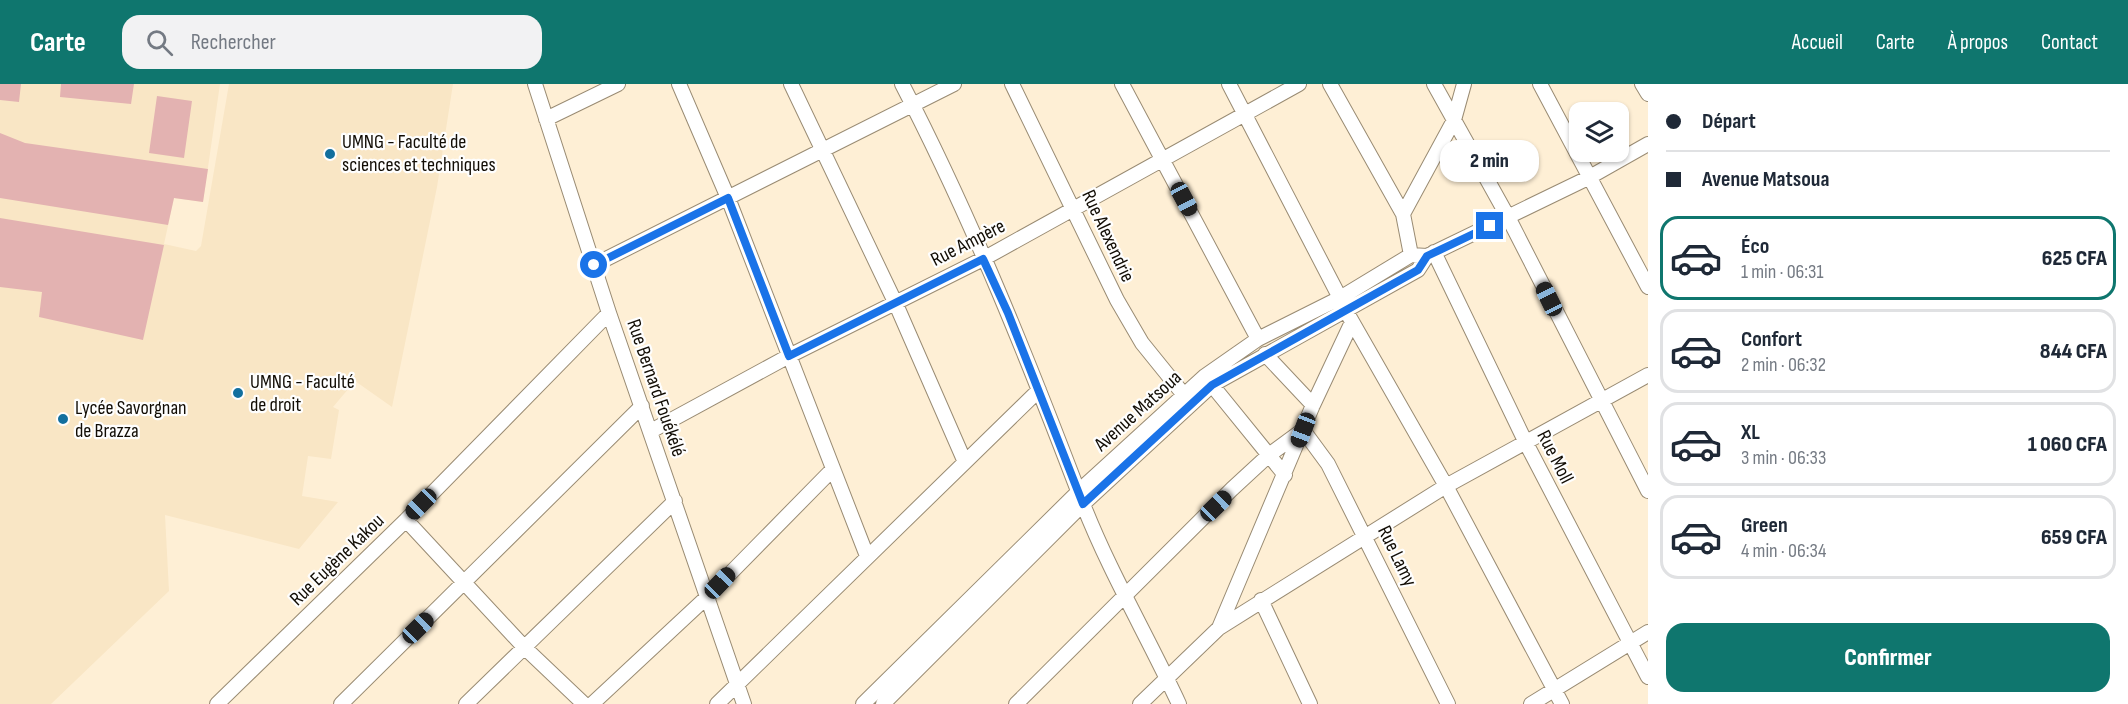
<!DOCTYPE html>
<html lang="fr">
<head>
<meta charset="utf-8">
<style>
  :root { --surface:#fff; --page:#f2f2f3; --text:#1f2937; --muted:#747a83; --line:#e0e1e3; --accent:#0f766e }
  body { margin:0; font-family:"Sofia Sans Condensed",sans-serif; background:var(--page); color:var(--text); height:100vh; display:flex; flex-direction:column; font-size:22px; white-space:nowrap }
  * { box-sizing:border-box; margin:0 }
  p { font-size:20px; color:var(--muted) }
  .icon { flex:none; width:33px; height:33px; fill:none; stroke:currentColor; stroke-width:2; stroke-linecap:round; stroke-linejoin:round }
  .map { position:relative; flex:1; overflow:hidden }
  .side { display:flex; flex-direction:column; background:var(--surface); width:480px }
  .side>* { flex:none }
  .top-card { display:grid; align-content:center; height:132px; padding:0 18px; background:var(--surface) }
  .controls { position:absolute; left:1569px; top:18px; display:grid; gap:12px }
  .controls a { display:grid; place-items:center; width:60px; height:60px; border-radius:12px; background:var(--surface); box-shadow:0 2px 4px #0004; font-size:30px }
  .end { position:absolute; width:27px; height:27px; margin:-14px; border:8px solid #1a73e8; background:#fff; box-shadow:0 0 0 3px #fff }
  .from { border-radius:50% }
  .bubble { position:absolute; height:42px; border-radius:18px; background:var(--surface); box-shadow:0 2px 4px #0004; font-size:20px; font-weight:800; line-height:42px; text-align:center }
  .car { position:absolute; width:18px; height:36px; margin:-18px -9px; border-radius:8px; box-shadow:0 0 4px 2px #0007; background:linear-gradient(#222 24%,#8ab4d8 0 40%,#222 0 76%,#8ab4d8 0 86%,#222 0) }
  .top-card b { display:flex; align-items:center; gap:21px; height:57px; font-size:22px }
  .top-card b+b { border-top:2px solid var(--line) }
  .top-card i { width:15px; height:15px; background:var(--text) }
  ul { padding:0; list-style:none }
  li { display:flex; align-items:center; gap:18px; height:84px; margin:0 12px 9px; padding:0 6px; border:3px solid var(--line); border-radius:18px }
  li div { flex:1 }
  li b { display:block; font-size:22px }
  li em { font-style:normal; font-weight:800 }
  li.on { border-color:var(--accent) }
  li>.icon { width:54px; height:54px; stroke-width:1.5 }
  .primary-button { display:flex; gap:12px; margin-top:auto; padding:12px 18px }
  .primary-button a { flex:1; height:69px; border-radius:18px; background:var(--accent); color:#fff; font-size:24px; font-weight:800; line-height:69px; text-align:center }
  header { display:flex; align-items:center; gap:36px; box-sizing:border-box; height:84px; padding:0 30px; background:var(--accent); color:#fff }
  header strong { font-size:28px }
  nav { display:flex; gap:33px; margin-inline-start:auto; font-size:21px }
  .search { width:420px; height:54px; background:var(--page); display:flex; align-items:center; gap:15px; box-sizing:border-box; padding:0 21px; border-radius:18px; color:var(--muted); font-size:22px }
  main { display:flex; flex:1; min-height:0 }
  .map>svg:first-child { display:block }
</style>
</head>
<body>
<header>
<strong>Carte</strong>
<div class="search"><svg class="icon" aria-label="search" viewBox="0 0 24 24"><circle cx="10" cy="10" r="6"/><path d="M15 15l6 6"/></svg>Rechercher</div>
<nav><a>Accueil</a><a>Carte</a><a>À propos</a><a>Contact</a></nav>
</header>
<main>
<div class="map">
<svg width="1648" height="620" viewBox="0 0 1648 620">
  <rect width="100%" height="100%" fill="#feefd5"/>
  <!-- built -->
  <path fill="#f9e6c5" d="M 0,0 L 220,0 L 203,118 L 174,114 L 164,160 L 196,167 L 201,162 L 229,0 L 453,0 L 437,103 L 392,323 L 355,297 L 333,323 L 339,326 L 331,375 L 308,372 L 302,412 L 338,418 L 299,465 L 165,431 L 169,507 L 51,620 L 0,620 Z"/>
  <!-- green -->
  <path fill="#e3b2b1" d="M 0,0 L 21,0 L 19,18 L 0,16 Z
    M 61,0 L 134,0 L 131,20 L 60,13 Z
    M 157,12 L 192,17 L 184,74 L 149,69 Z
    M 0,49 L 25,59 L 208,85 L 203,118 L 174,114 L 168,141 L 0,114 Z
    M 0,134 L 164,161 L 143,256 L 39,233 L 42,208 L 0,203 Z"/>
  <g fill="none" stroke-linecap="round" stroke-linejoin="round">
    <!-- minor casing -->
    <g stroke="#998b73" stroke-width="16">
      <path id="minor" d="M 535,0 L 609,229 L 744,620
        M 679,0 L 728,114 L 867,472
        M 791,0 L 895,218 L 964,376
        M 902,0 C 972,135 1029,278 1083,420 C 1110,489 1148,553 1179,620
        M 1012,0 L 1117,216 L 1142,259 L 1184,311
        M 1122,0 L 1258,255
        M 1229,0 L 1340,214
        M 1330,0 L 1403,130 L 1411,171
        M 1434,0 L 1508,133 L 1648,407
        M 1540,0 L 1648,203
        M 1642,0 L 1648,10
        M 546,35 L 618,0
        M 1403,130 L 1454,36 L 1464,0
        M 1434,168 L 1526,359 L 1648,593
        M 594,181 L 954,0
        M 1346,227 L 1446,402 L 1562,620
        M 1265,270 L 1313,321
        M 1207,295 L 1285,391
        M 651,347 L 789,272 L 983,175 L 1299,0
        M 406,436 L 524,563 L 584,620
        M 1261,516 L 1310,620
        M 1219,544 L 1446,402 L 1648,291
        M 217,620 L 406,436 L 609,229
        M 341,620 L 642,322
        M 466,620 L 675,417
        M 592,620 L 707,513 L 832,386
        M 717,620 L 1039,306
        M 863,620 L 1079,407 L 1205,292 L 1258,255 L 1340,214 L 1411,171 L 1427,172
        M 883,620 L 1083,420 L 1212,301 L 1418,186 L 1427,172 L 1588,94 L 1648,60
        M 1016,620 L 1232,405 L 1269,371 L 1303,346 L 1328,380 L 1448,620
        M 1140,620 L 1219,544 L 1313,321 L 1352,238
        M 1531,620 L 1648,548"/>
    </g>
    <!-- minor -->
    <use href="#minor" stroke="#fff" stroke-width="14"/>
  </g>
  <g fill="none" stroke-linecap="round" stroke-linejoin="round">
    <!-- route -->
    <path stroke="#1a73e8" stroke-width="8" d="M 594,181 L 728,114 L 789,272 L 983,175 L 1008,229 L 1083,420 L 1212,301 L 1418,186 L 1427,172 L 1490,142"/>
  </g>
  <!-- markers -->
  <g fill="#126f9e" stroke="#fefefe" stroke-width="2">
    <circle cx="330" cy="70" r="6"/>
    <circle cx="238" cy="309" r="6"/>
    <circle cx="63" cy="335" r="6"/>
  </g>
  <g text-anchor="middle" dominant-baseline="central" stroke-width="4.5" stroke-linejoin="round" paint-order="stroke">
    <!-- poi labels -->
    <g font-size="20" fill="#110c04" stroke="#fefefe" text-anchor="start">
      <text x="342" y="58">UMNG - Faculté de<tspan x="342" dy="23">sciences et techniques</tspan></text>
      <text x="250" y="298">UMNG - Faculté<tspan x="250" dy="23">de droit</tspan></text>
      <text x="75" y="324">Lycée Savorgnan<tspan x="75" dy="23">de Brazza</tspan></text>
    </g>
    <!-- street labels -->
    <g font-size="20" fill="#110c04" stroke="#fefefe">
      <text transform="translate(1108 152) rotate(65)">Rue Alexendrie</text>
      <text transform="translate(968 159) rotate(-27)">Rue Ampère</text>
      <text transform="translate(656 304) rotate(71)">Rue Bernard Fouékélé</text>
      <text transform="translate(1138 327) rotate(-42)">Avenue Matsoua</text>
      <text transform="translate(1555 373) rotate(63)">Rue Moll</text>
      <text transform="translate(1397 472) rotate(64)">Rue Lamy</text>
      <text transform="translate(337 476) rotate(-44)">Rue Eugène Kakou</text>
    </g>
  </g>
</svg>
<div class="controls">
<a><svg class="icon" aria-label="layers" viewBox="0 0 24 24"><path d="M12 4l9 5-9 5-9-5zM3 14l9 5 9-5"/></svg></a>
</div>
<i class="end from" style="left:594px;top:181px"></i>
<i class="end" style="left:1490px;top:142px"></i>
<div class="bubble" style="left:1440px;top:56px;width:99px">2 min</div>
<i class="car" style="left:1184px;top:115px;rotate:152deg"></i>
<i class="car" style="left:1549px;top:215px;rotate:334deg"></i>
<i class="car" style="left:1303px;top:346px;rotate:201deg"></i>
<i class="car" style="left:421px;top:420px;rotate:225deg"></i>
<i class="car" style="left:1216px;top:422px;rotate:46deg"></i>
<i class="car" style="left:720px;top:499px;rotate:44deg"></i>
<i class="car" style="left:418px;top:544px;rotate:46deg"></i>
</div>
<section class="side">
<div class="top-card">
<b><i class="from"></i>Départ</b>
<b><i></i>Avenue Matsoua</b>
</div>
<ul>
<li class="on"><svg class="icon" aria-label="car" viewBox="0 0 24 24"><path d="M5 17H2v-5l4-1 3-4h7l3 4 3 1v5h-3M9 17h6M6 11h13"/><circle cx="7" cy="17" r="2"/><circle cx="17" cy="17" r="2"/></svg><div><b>Éco</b><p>1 min · 06:31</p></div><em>625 CFA</em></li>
<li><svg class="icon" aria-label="car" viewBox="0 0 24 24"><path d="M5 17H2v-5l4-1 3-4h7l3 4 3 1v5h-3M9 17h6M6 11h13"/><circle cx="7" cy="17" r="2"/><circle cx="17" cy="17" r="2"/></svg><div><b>Confort</b><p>2 min · 06:32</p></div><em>844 CFA</em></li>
<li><svg class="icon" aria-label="car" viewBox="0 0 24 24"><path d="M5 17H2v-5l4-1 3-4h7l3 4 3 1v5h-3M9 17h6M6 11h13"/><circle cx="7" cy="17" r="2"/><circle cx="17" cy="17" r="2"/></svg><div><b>XL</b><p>3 min · 06:33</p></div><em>1 060 CFA</em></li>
<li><svg class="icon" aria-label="car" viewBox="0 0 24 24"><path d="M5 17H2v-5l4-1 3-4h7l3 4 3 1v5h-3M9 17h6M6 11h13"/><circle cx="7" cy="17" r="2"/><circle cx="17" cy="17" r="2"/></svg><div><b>Green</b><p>4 min · 06:34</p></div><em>659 CFA</em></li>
</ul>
<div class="primary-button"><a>Confirmer</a></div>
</section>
</main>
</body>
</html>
